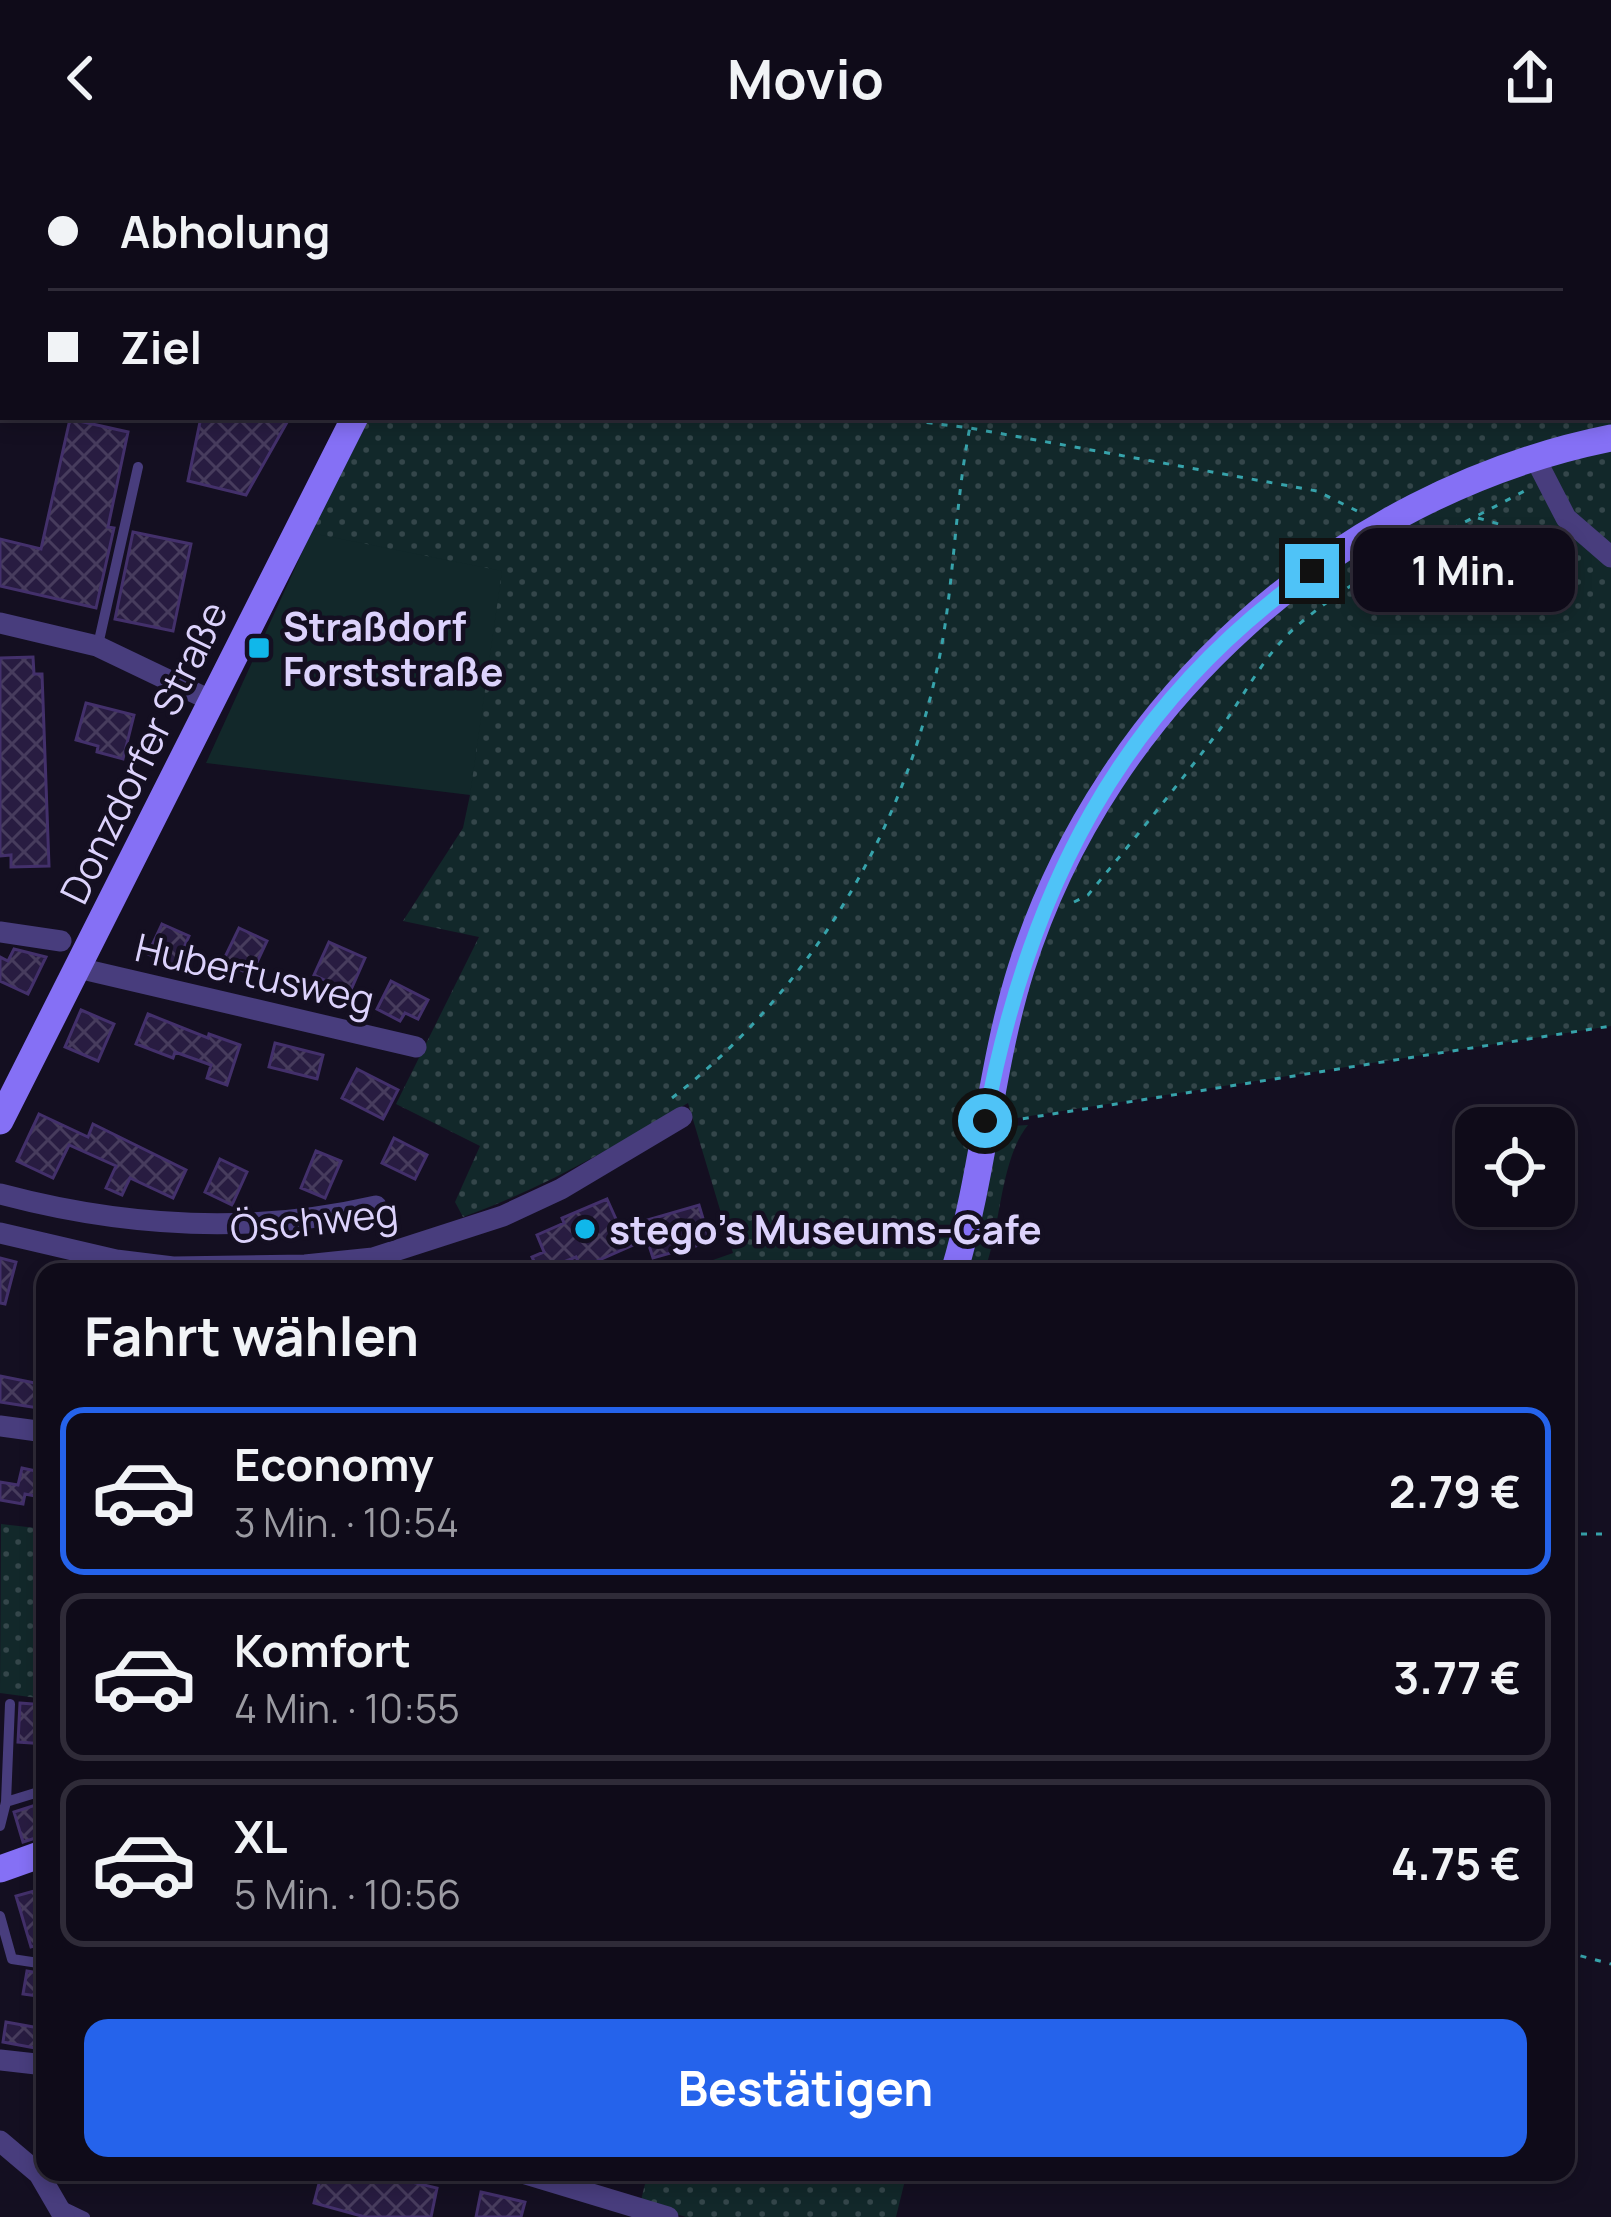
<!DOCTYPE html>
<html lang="de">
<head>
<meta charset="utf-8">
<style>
  :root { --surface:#0f0b19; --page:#1d1926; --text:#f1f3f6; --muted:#9b9ba2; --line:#2f2b38; --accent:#2563eb }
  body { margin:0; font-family:Manrope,sans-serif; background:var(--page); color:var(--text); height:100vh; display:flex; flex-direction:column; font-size:45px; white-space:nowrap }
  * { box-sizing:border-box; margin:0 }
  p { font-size:39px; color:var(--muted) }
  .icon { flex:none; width:66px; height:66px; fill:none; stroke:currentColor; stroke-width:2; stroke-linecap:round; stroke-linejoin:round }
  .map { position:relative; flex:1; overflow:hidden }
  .side { position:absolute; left:36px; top:1107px; width:1539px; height:918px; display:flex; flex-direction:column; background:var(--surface); border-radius:24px; box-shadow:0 6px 18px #0003,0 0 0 3px var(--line) }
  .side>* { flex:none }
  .guide { position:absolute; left:0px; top:0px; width:1611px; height:264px; box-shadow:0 6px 18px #0003,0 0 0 3px var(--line); display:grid; align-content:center; height:264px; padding:0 48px; background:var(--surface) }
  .fabs { position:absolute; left:1455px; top:951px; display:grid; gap:24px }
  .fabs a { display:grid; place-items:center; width:120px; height:120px; border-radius:24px; background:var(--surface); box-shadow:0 6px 18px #0003,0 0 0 3px var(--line); font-size:60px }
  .end { position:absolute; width:54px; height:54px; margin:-27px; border:15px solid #4fc3f7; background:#111; box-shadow:0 0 0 6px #111 }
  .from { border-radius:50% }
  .bubble { position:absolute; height:84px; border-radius:24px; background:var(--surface); box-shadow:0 6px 18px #0003,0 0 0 3px var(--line); font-size:39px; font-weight:700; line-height:84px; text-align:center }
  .guide b { display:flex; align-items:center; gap:42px; height:114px; font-size:45px }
  .guide b+b { border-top:3px solid var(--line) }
  .guide i { width:30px; height:30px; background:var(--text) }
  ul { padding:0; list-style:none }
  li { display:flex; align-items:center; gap:36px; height:168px; margin:0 24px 18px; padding:0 24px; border:6px solid var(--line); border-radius:24px }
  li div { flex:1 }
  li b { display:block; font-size:45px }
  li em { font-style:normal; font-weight:700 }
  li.on { border-color:var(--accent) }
  li>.icon { width:108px; height:108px; stroke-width:1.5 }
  h2 { padding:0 48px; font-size:54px; line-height:144px }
  .action { display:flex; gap:24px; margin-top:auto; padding:24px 48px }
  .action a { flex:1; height:138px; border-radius:24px; background:var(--accent); color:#fff; font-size:48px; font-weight:700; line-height:138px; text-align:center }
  header { display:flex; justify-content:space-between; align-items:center; height:156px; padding:0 48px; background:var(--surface); font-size:54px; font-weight:700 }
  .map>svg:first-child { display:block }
</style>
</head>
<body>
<header><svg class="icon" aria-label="back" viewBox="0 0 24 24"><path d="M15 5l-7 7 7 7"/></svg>Movio<svg class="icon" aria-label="share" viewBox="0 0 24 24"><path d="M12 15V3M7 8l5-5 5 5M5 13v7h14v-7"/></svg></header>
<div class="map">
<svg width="1611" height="2061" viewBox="0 0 1611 2061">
  <defs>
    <pattern id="grass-dots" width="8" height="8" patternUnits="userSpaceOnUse" patternTransform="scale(3)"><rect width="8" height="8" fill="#12282a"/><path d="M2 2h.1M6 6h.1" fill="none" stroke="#34464a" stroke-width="1.8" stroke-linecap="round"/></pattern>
    <pattern id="building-cross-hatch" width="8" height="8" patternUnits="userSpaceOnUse" patternTransform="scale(3)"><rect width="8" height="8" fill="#281c41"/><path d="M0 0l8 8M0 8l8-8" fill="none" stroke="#473c5d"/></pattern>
  </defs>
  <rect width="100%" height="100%" fill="#140f21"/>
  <!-- grass -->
  <path fill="url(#grass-dots)" d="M 504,0 L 1611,0 L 1611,271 L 1489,309 L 1173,525 L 1094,625 L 1047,718 L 946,1116 L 679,1116 L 733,1097 L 688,947 C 615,990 544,1032 463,1061 L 455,1046 L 480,990 L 396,948 L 479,781 L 403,765 L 463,672 L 470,639 L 311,377 L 370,261 L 1608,261 L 1608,3 L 502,3 Z
    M 1611,291 L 1611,870 L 1017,962 L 1002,950 C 1010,912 1015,872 1027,835 C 1084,652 1204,491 1367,389 C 1441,343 1528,315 1611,291 Z
    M 1028,969 C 1000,1003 1001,1072 984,1116 L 969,1116 L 996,985 L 1009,970 Z
    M 1,1368 L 45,1373 L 45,1543 L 0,1537 Z
    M 648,2016 L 907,2016 L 896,2061 L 686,2061 L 640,2048 Z"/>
  <!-- garden -->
  <path fill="#12282a" d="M 311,377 L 502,415 L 470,639 L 206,607 Z"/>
  <!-- building -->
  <path fill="url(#building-cross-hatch)" stroke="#43306b" stroke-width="3" d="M 201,261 L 290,261 L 246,339 L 188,325 Z
    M 70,263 L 128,276 L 108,371 L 114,372 L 96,452 L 0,430 L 0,383 L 41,393 Z
    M 133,376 L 191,388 L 173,475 L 115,463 Z
    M 33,501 L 34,518 L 42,518 L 49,710 L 11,711 L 11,699 L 0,700 L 0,502 Z
    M 86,547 L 134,559 L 123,603 L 97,596 L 98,590 L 76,584 Z
    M 162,768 L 189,780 L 176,810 L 148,798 Z
    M 239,772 L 267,785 L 251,819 L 223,805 Z
    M 329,786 L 365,802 L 350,836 L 314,819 Z
    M 14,793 L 46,801 L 28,838 L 0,825 L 0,801 L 8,805 Z
    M 391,825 L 428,844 L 418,863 L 405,857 L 400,865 L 377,853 Z
    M 81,854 L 114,868 L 98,905 L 65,891 Z
    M 148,858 L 208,882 L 209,878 L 240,889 L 227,929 L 207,922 L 211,909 L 175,896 L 173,902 L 136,888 Z
    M 275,887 L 323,899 L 317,923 L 269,911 Z
    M 357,913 L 398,934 L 383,963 L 342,942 Z
    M 39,958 L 88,981 L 93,968 L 186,1014 L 173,1042 L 130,1022 L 122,1039 L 106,1032 L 116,1010 L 69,989 L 53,1022 L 17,1005 Z
    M 394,982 L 427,999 L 415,1023 L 382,1007 Z
    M 316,995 L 341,1005 L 325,1042 L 301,1032 Z
    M 220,1003 L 247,1016 L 232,1049 L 205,1036 Z
    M 607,1043 L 620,1072 L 699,1049 L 710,1086 L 653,1102 L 647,1083 L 581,1112 L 576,1101 L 539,1116 L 532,1101 L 544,1096 L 537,1079 L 564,1067 L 562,1062 Z
    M 0,1102 L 16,1106 L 5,1148 L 0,1147 Z
    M 0,1220 L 45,1229 L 45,1253 L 0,1246 Z
    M 22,1312 L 45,1317 L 45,1342 L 25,1338 L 23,1348 L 0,1344 L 0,1326 L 18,1329 Z
    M 20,1547 L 45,1549 L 45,1588 L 18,1586 Z
    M 45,1646 L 45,1679 L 23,1686 L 14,1656 Z
    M 45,1732 L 45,1787 L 31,1791 L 16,1740 Z
    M 27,1815 L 45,1818 L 45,1841 L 23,1838 Z
    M 6,1866 L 39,1872 L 35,1892 L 3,1886 Z
    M 322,2016 L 370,2016 L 437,2032 L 431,2061 L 365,2061 L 314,2047 Z
    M 481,2036 L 525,2046 L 521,2061 L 476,2061 Z"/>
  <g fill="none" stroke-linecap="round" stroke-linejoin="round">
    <!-- path -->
    <path stroke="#37a3ab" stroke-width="3" stroke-dasharray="6 9" stroke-linecap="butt" d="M 523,3 L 525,0
      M 1078,3 L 1080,0
      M 882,261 L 970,272 L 1317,335 L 1361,357
      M 1478,362 L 1561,386
      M 1074,746 L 1088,739 C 1131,687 1174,634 1215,580 C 1243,543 1262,500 1298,469 C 1366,411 1451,375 1528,333
      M 672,942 C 815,831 910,665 942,488 C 955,413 956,335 972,261
      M 1008,965 L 1611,870
      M 1566,1378 L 1611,1378
      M 1566,1796 L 1611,1808"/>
    <!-- lane -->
    <path stroke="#483d7d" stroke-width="10" d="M 98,489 L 138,311
      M 6,1646 L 45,1634
      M 0,1670 L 6,1646 L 10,1548
      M 0,1760 L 12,1803 L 45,1808
      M 60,2049 L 85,2061"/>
    <!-- street -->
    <path stroke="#483d7d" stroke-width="21" d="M 260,3 L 260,0
      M 1535,302 L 1566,362 L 1611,401
      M 0,467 L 97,490 L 212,545
      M 0,776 L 61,785
      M 78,812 L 416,891
      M 0,1038 C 124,1071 250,1079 376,1050
      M 0,1077 L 116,1104 L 173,1111 L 305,1109 L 373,1102 L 503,1060 L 561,1033 L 682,961
      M 0,1270 L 45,1276
      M 0,1904 L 45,1909
      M 0,1985 L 39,2018 L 64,2061
      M 519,2016 L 668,2061"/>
    <!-- secondary -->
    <path stroke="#8570f5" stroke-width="27" d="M 483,3 L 485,0
      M 0,965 L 355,261
      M 954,1116 C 984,1017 990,912 1021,813 C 1105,547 1338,337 1611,282
      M 0,1713 L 45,1697"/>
  </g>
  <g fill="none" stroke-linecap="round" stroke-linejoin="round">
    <!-- route -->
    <path stroke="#4fc3f7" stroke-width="15" d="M 985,965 C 1027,738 1119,551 1312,415"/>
  </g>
  <!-- markers -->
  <g fill="#10b7ea" stroke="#140f21" stroke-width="4.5">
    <rect x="247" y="480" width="24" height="24" rx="6"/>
    <circle cx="585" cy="1073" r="12"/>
  </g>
  <g text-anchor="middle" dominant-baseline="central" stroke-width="9" stroke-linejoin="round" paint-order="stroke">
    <!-- poi labels -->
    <g font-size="39" font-weight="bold" fill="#dcd2fc" stroke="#140f21" text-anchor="start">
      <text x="283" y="470">Straßdorf<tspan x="283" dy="45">Forststraße</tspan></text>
      <text x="609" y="1073">stego's Museums-Cafe</text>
    </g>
    <!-- street labels -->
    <g font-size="39" fill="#dcd2fc" stroke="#140f21">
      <text transform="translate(143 596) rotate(-64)">Donzdorfer Straße</text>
      <text transform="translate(255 817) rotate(13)">Hubertusweg</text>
      <text transform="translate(314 1064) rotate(-6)">Öschweg</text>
    </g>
  </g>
</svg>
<div class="fabs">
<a><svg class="icon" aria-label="locate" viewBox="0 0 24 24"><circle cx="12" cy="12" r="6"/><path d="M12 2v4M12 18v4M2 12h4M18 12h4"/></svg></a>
</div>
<i class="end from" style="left:985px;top:965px"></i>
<i class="end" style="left:1312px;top:415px"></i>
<div class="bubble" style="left:1353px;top:372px;width:222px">1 Min.</div>
<div class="guide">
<b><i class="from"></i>Abholung</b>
<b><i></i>Ziel</b>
</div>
<section class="side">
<h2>Fahrt wählen</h2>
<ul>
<li class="on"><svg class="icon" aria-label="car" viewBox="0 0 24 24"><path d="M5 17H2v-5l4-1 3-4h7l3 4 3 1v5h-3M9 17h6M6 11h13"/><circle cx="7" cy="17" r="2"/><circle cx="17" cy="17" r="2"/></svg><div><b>Economy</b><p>3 Min. · 10:54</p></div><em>2.79 €</em></li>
<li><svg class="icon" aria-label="car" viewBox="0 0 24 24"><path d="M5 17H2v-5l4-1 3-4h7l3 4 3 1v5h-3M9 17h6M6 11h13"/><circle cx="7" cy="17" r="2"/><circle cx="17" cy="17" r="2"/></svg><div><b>Komfort</b><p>4 Min. · 10:55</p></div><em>3.77 €</em></li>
<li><svg class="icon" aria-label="car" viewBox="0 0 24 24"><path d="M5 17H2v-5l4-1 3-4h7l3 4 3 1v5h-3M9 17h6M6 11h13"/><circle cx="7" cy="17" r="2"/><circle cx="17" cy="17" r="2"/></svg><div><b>XL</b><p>5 Min. · 10:56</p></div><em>4.75 €</em></li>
</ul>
<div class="action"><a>Bestätigen</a></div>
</section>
</div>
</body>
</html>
